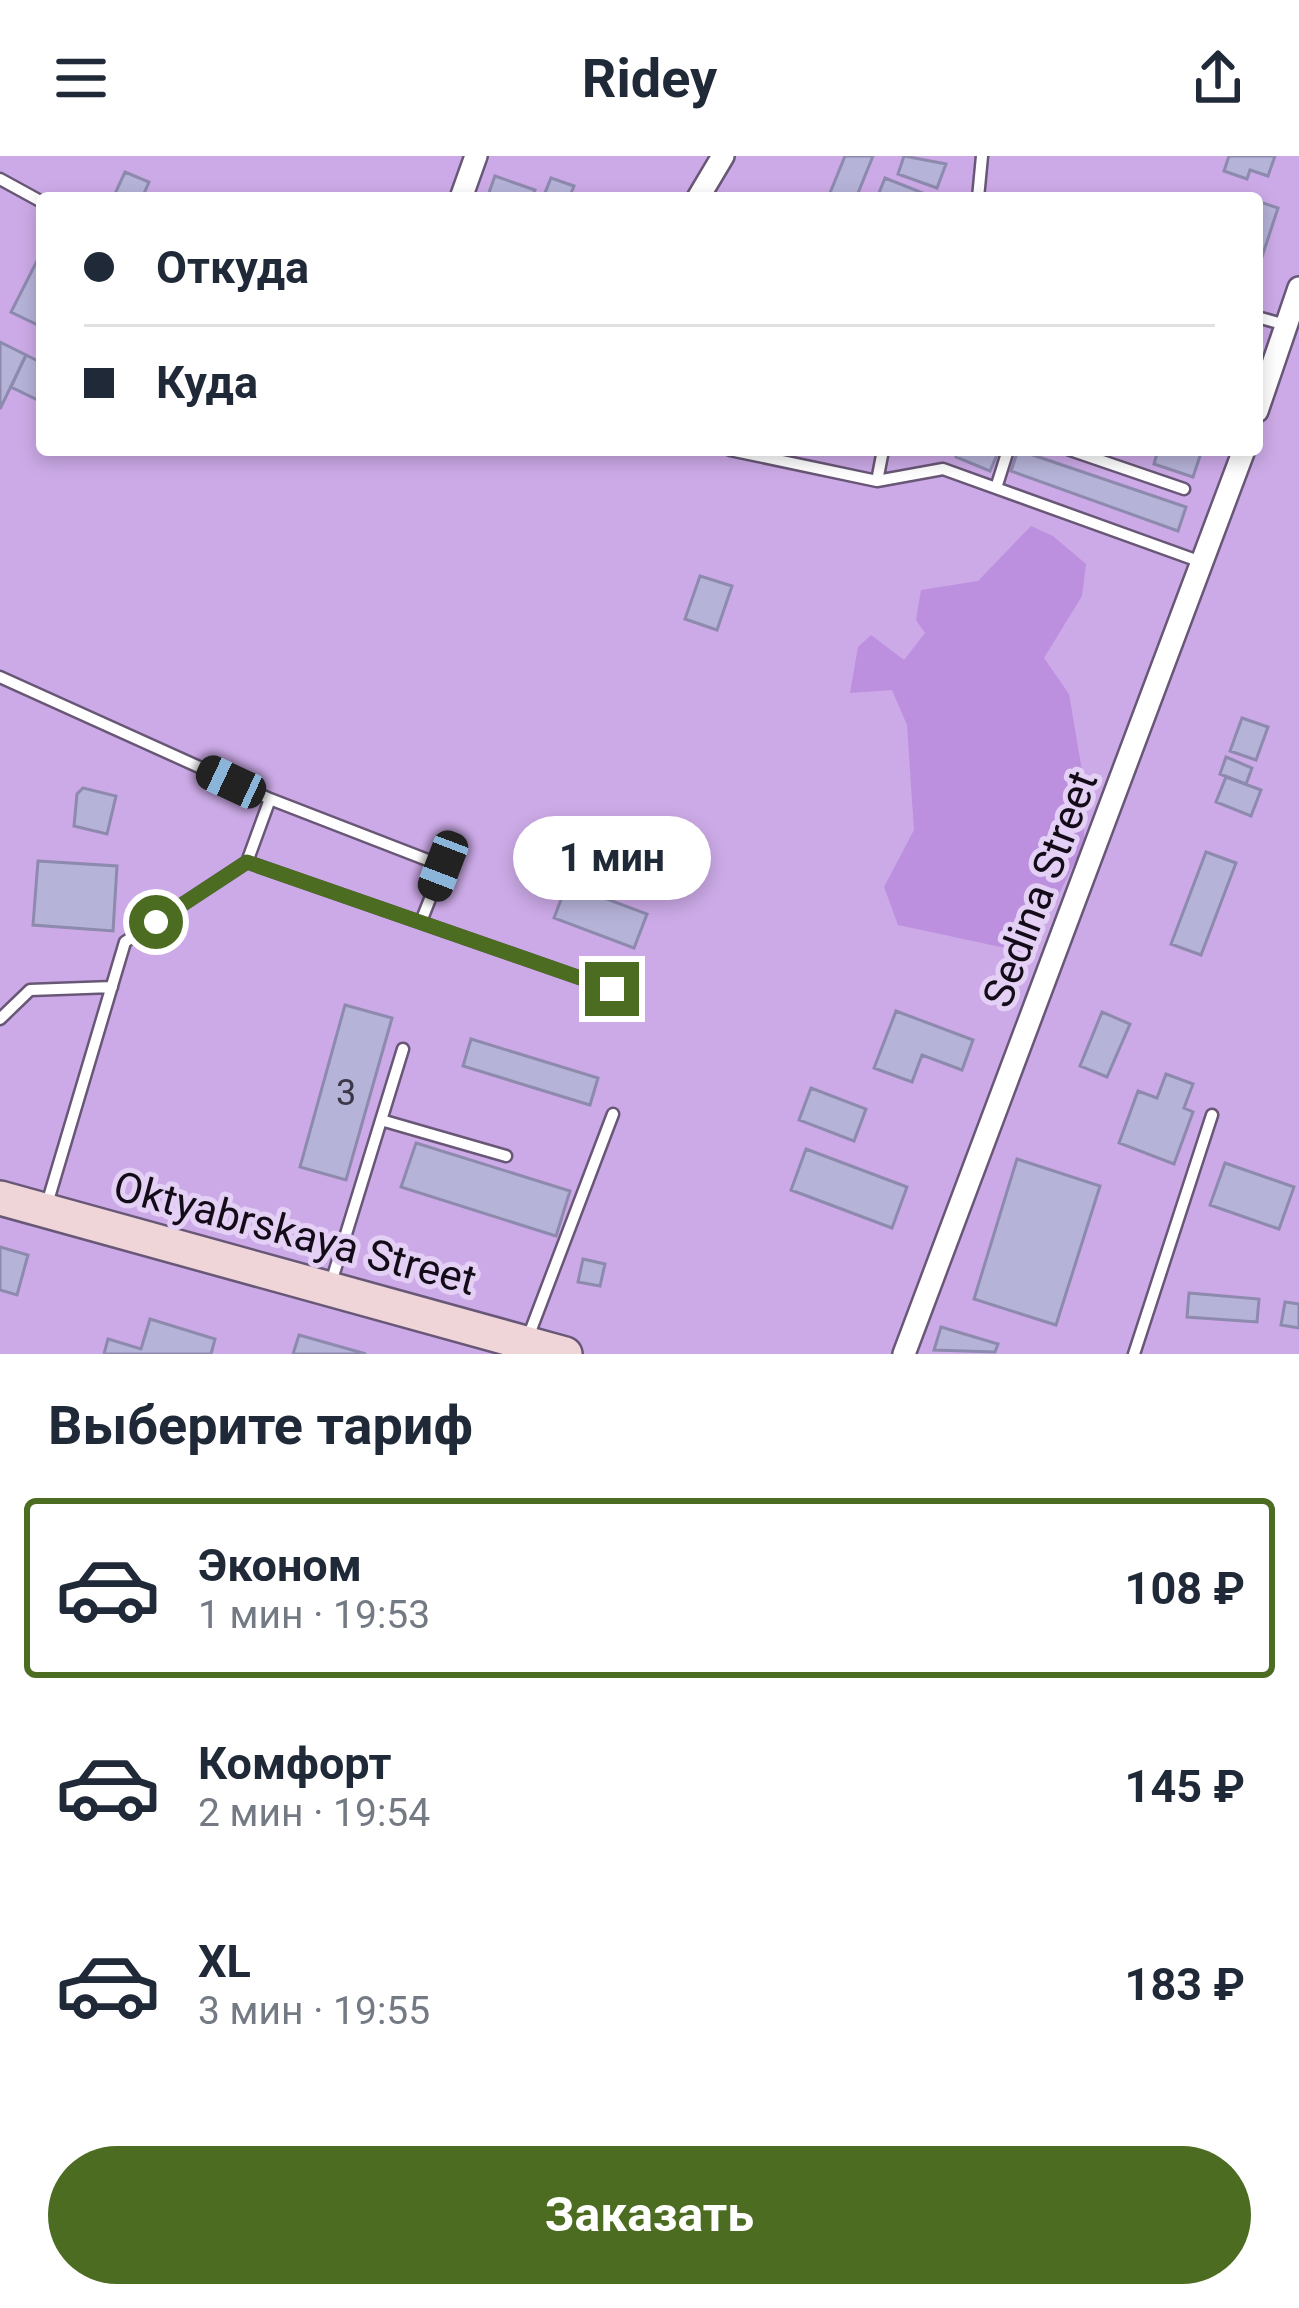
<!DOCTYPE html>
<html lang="ru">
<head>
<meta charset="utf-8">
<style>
  :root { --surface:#fff; --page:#f6f6f7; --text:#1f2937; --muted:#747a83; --line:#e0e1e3; --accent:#4c6c21 }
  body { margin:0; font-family:Roboto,sans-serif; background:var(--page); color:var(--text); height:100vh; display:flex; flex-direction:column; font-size:45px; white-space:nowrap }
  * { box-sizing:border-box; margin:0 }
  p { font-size:39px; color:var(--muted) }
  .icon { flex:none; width:66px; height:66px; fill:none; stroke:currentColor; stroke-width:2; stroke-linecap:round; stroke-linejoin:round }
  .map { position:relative; height:1198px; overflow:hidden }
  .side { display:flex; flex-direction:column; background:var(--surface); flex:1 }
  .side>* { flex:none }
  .banner { position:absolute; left:36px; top:36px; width:1227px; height:264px; border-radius:12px; box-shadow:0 6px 18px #0003; display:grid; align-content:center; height:264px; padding:0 48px; background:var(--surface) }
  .end { position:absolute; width:54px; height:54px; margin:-27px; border:15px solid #4c6c21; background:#fff; box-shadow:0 0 0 6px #fff }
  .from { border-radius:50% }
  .bubble { position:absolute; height:84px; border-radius:42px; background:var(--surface); box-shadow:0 6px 18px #0003; font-size:39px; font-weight:700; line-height:84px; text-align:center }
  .car { position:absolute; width:36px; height:72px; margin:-36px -18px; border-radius:15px; box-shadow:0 0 9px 3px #0007; background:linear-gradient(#222 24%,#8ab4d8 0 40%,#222 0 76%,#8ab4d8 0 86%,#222 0) }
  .banner b { display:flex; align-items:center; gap:42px; height:114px; font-size:45px }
  .banner b+b { border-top:3px solid var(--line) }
  .banner i { width:30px; height:30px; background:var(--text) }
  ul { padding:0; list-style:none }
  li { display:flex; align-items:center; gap:36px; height:180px; margin:0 24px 18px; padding:0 24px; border:6px solid transparent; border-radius:12px }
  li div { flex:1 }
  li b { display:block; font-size:45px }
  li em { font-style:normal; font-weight:700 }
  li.current { border-color:var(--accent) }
  li>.icon { width:108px; height:108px; stroke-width:1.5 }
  h2 { padding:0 48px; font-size:54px; line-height:144px }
  .cta { display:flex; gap:24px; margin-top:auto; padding:24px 48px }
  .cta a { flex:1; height:138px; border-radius:72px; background:var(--accent); color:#fff; font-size:48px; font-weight:700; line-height:138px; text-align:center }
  header { display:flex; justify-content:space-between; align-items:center; height:156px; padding:0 48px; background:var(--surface); font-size:54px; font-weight:700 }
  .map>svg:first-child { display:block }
</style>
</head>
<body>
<header><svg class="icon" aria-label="menu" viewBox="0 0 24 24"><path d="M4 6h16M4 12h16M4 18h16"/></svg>Ridey<svg class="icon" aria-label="share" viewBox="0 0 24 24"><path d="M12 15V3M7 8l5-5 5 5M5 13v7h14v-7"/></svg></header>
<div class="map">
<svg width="1299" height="1198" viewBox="0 0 1299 1198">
  <rect width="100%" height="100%" fill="#e4d0f5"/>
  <!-- green -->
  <path fill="#ccaae7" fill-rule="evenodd" d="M 0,0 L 1299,0 L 1299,1198 L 0,1198 ZM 42,42 L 1257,42 L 1257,294 L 42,294 Z"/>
  <!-- forest -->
  <path fill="#bc8fdf" d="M 1031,370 L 1053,380 L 1086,408 L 1082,440 L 1044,502 L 1069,538 L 1084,626 L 1084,688 L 1036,784 L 1010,793 L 898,769 L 884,731 L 914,674 L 907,569 L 892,534 L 850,537 L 858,491 L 871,479 L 904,504 L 925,477 L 916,464 L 921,434 L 978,425 Z"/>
  <!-- building -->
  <path fill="#b6b3d9" stroke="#8d8aae" stroke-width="3" d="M 845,0 L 873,0 L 856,42 L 828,42 Z
    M 904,0 L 946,8 L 937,32 L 898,18 Z
    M 1229,0 L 1275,0 L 1268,20 L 1250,14 L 1247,23 L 1224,15 Z
    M 125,16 L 149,26 L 142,42 L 113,42 Z
    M 495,20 L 535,34 L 532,42 L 487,42 Z
    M 551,22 L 574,30 L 569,42 L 545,37 Z
    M 885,22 L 923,37 L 921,42 L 877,42 Z
    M 1257,45 L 1278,52 L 1260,107 L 1257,106 Z
    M 42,95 L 42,171 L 11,156 Z
    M 0,186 L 26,199 L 0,253 Z
    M 26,199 L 42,207 L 42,246 L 11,231 Z
    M 959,294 L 999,294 L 990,315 L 956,301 Z
    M 1018,294 L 1186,351 L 1178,375 L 1011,315 Z
    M 1158,294 L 1202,294 L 1193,321 L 1154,308 Z
    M 700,420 L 732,430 L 717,474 L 685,463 Z
    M 1242,562 L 1268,571 L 1256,604 L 1230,595 Z
    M 1226,601 L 1252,612 L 1246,628 L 1220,618 Z
    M 1226,621 L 1261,634 L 1251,660 L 1216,646 Z
    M 83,632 L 116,640 L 107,678 L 74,670 L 77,638 Z
    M 1206,696 L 1236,707 L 1201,799 L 1171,788 Z
    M 38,705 L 117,710 L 113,775 L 33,769 Z
    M 567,728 L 647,758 L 634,792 L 554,762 Z
    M 345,849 L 392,862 L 346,1024 L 300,1011 Z
    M 896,855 L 973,884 L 962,914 L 922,899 L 912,926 L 874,912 Z
    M 1102,856 L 1130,868 L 1107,921 L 1080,910 Z
    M 471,883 L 598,922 L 590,949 L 463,910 Z
    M 1166,918 L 1193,928 L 1184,952 L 1193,956 L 1174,1008 L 1119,987 L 1138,935 L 1157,942 Z
    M 811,932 L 866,953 L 854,985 L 799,964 Z
    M 416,987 L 570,1035 L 556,1080 L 401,1031 Z
    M 806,993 L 907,1031 L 892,1072 L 791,1034 Z
    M 1017,1003 L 1100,1030 L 1056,1169 L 974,1143 Z
    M 1225,1007 L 1294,1031 L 1279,1073 L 1210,1049 Z
    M 0,1091 L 28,1099 L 17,1139 L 0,1134 Z
    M 583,1103 L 605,1108 L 600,1130 L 578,1126 Z
    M 1189,1137 L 1259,1143 L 1257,1166 L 1187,1161 Z
    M 1285,1146 L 1299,1148 L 1299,1172 L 1281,1169 Z
    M 150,1163 L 215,1183 L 211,1198 L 104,1198 L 108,1183 L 141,1193 Z
    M 941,1171 L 998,1188 L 995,1196 L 934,1194 Z
    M 299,1179 L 366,1198 L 293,1198 Z"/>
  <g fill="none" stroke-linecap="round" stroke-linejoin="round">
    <!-- lane casing -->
    <g stroke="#685776" stroke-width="15">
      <path id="lane" d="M 0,23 L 42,46
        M 978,42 L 982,0
        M 1257,161 L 1286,169
        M 730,294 L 877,325 L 943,313 L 1204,407
        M 1070,294 L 1184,333
        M 877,325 L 883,294
        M 996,332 L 1008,294
        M 0,521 L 270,643 L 247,706 L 125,786 L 47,1048
        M 270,643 L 443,710 L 422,763
        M 247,706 L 612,833
        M 0,863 L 30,834 L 112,831
        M 381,964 L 506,1000
        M 330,1130 L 403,893
        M 527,1184 L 613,958
        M 1134,1198 L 1212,959"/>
    </g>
    <!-- street casing -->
    <g stroke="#685776" stroke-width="26">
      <path id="street" d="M 461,42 L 476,0
        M 698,42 L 723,0
        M 1257,255 L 1299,132
        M 904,1198 L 1244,294"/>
    </g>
    <!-- secondary casing -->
    <g stroke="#685776" stroke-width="38">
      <path id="secondary" d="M 0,1042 L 565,1198"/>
    </g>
    <!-- lane -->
    <use href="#lane" stroke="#fff" stroke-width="10"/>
    <!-- street -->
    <use href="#street" stroke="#fff" stroke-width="21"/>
    <!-- secondary -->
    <use href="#secondary" stroke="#efd4d8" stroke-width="33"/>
  </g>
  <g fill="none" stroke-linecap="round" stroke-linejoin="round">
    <!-- route -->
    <path stroke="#4c6c21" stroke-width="15" d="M 156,766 L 247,706 L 612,833"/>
  </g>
  <g text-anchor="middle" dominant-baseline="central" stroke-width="10" stroke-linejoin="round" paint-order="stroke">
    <!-- number labels -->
    <g font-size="36" fill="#3c3648">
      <text x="346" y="937">3</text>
    </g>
    <!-- street labels -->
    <g font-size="42" fill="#130c18" stroke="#e4d0f5">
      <text transform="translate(1040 733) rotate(-69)">Sedina Street</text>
      <text transform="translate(295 1077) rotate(15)">Oktyabrskaya Street</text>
    </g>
  </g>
</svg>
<i class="end from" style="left:156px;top:766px"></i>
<i class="end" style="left:612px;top:833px"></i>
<div class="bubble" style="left:513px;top:660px;width:198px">1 мин</div>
<i class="car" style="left:231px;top:626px;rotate:295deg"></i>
<i class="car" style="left:443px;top:710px;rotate:201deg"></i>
<div class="banner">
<b><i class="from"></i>Откуда</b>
<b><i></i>Куда</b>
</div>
</div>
<section class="side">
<h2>Выберите тариф</h2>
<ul>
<li class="current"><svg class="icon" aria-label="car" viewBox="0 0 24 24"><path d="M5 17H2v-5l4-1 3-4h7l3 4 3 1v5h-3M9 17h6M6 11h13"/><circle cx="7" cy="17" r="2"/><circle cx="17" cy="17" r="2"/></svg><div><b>Эконом</b><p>1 мин · 19:53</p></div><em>108 ₽</em></li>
<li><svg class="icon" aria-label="car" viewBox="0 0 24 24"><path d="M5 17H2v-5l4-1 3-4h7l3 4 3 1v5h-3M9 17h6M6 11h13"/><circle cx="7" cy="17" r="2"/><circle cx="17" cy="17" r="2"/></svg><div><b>Комфорт</b><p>2 мин · 19:54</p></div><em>145 ₽</em></li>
<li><svg class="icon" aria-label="car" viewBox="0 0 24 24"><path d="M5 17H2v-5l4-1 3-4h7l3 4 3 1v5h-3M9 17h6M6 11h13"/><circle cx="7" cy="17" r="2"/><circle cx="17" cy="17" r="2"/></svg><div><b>XL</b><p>3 мин · 19:55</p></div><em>183 ₽</em></li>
</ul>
<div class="cta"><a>Заказать</a></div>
</section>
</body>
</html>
